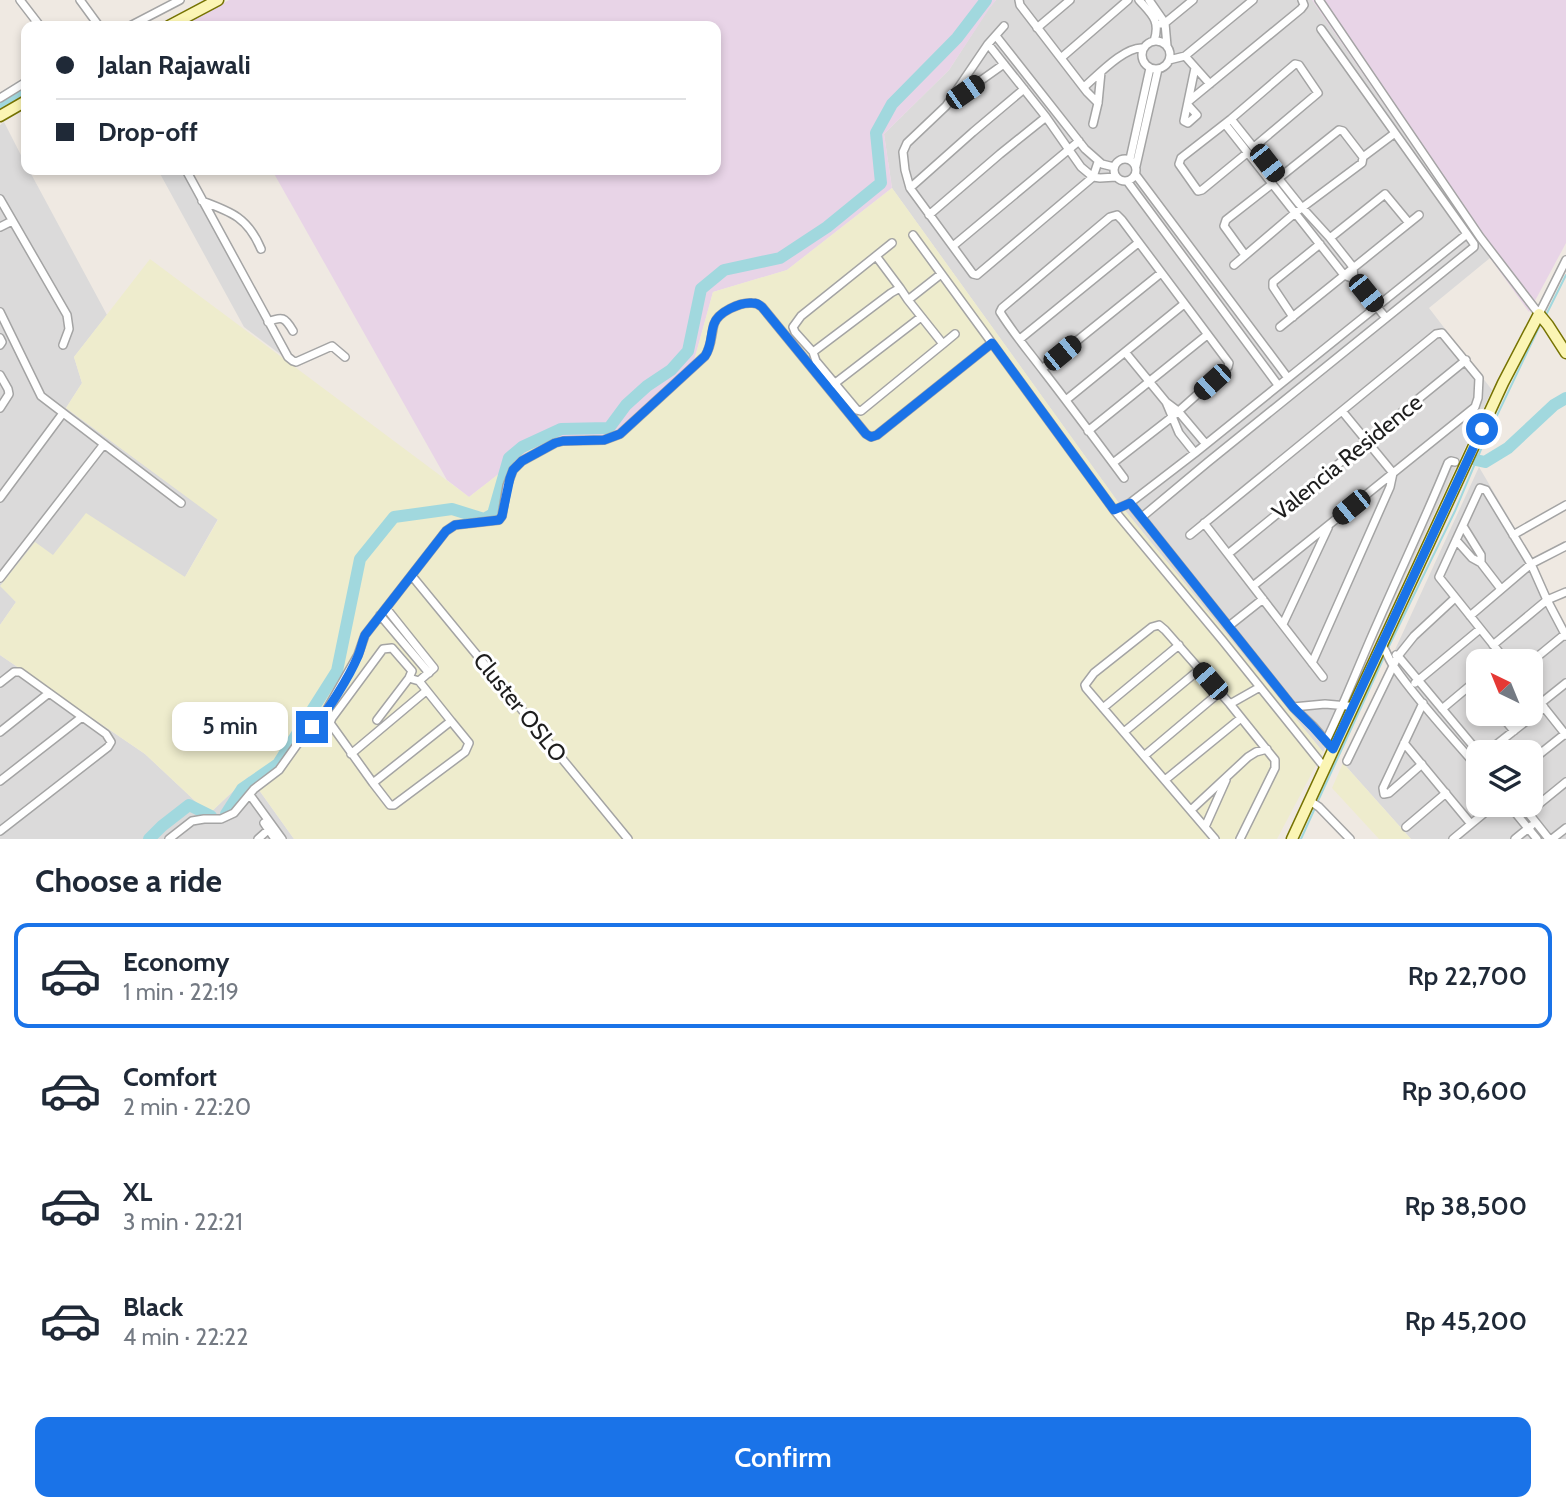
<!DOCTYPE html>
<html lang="en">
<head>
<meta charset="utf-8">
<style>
  :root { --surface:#fff; --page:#f6f6f7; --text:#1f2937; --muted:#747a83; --line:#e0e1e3; --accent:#1a73e8 }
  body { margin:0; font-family:Cabin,sans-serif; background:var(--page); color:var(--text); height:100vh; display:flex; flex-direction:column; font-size:26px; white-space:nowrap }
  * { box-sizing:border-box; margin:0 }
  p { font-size:23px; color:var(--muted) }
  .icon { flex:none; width:38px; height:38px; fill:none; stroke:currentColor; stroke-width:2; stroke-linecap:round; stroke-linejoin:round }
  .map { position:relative; height:839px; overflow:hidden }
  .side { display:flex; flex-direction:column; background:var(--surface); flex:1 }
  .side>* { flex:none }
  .guide { position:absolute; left:21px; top:21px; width:700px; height:154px; border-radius:14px; box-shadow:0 4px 10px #0003; display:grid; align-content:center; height:154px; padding:0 35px; background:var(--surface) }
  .needle { width:46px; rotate:317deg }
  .controls { position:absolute; left:1466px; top:649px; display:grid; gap:14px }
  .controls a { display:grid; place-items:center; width:77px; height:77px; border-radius:14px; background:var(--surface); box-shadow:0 4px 10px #0003; font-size:35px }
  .end { position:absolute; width:32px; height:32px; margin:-16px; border:9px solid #1a73e8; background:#fff; box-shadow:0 0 0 4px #fff }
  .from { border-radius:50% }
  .bubble { position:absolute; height:49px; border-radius:14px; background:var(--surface); box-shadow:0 4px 10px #0003; font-size:23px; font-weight:600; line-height:49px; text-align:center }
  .car { position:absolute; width:21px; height:42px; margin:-21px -10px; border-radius:9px; box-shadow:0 0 5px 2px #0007; background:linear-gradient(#222 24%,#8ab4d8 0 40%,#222 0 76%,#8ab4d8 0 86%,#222 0) }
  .guide b { display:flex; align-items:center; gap:24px; height:66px; font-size:26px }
  .guide b+b { border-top:2px solid var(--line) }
  .guide i { width:18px; height:18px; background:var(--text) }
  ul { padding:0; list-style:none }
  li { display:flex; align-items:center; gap:21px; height:105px; margin:0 14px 10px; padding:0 21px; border:4px solid transparent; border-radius:14px }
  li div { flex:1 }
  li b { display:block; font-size:26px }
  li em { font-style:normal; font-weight:600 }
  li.current { border-color:var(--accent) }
  li>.icon { width:63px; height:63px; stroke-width:1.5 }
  h2 { padding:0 35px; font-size:32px; line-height:84px }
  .button { display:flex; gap:14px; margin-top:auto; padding:14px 35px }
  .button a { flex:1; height:80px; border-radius:14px; background:var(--accent); color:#fff; font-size:28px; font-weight:600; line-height:80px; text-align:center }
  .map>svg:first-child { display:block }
</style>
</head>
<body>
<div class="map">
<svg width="1566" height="839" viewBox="0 0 1566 839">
  <rect width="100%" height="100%" fill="#efe9e2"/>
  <!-- residential -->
  <path fill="#dbdada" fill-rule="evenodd" d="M 996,0 L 1312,0 L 1490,258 L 1429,308 L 1492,390 L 1323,752 L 1118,502 L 892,188 L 884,134 L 949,70 L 989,8 Z
    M 4,122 L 26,165 L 26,170 L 29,170 L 107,315 L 74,357 L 82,383 L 66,408 L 218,519 L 185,577 L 53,555 L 1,586 L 16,602 L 0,625 L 0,125 Z
    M 158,170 L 183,170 L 284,357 L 244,327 Z
    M 1479,467 L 1519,535 L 1566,627 L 1566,839 L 1411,839 L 1343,763 ZM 1479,662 L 1531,662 L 1531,714 L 1479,714 ZM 1479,752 L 1531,752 L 1531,805 L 1479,805 Z
    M 0,655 L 145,754 L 209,814 L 249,776 L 294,839 L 0,839 Z"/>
  <!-- industrial -->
  <path fill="#e8d4e7" d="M 229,0 L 996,0 L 989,9 L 949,70 L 884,134 L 892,188 L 787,270 L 713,292 L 692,368 L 616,439 L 531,449 L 469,497 L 447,480 L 272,170 L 716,170 L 716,26 L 191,26 L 189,23 Z
    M 1312,0 L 1566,0 L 1566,243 L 1529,312 L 1490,258 Z"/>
  <!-- farmland -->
  <path fill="#eeeccd" d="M 892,188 L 1118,502 L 1323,752 L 1277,839 L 294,839 L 249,776 L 209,814 L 145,754 L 0,655 L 0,625 L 16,602 L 0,586 L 35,542 L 53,555 L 86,513 L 185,577 L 218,520 L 66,408 L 82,383 L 74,357 L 150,259 L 469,497 L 531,449 L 616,439 L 692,368 L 713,292 L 787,270 Z
    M 1343,763 L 1411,839 L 1379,839 L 1332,788 Z"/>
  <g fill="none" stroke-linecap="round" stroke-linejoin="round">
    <!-- stream -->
    <path stroke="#a1d8de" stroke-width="2" d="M 1546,315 L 1566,275
      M 1387,650 L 1455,511 L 1482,447 L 1541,323
      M 1317,803 L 1385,655
      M 1301,839 L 1315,808"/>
    <!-- river -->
    <path stroke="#a1d8de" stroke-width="12" d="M 0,103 L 26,88
      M 1476,460 L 1485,462 L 1508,448 L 1554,405 L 1566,398
      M 226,814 L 242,789 L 278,764 L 337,671 L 360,559 L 394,517 L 452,509 L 484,519 L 493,514 L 509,458 L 522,447 L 561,429 L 609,428 L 626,405 L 647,386 L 671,370 L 688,351 L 701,289 L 724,270 L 780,258 L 827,227 L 881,183 L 876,133 L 892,104 L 957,38 L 986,0
      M 149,839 L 162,826 L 189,805 L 211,816"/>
    <!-- street casing -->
    <g stroke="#a4a4a4" stroke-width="10">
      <path id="street" d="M 20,0 L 40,26
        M 80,0 L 99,26
        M 1019,0 L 1020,5 L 1087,92 L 1098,103
        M 1139,0 C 1151,14 1161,20 1154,41
        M 1149,0 L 1165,23 L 1167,46
        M 1319,0 L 1480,237 L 1539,314 L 1566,260
        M 1161,24 L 1165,23 L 1193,0
        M 130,26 L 180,0
        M 1004,26 L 988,44 L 946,106 L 907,143 L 903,152 L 905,170 L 910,188 L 973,274 L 977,275 L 1093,177 L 1098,162
        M 1037,28 L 1070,0
        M 1321,29 L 1467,234
        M 996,36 L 1085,149 L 1102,164 L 1114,167
        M1142 55a14 14 0 1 1 28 0a14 14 0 1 1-28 0Z
        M 988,44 L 1046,117 L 1081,167 L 1093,177 L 1100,178 L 1116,177
        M 1185,56 L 1253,0
        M 1061,58 L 1128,0
        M 1169,60 L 1185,56 L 1210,84
        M 1084,87 C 1098,75 1125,46 1143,48
        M 0,98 L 26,82
        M 952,101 L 1004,64
        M 1189,101 L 1301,9 L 1304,5 L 1302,0
        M 1188,105 L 1197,115 L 1188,123 L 1184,121 L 1195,68
        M 1231,119 L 1299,204 L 1330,238 L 1353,267 L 1354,279 L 1386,318
        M 1093,124 L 1098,103 L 1101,72
        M 1225,124 L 1344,275 L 1354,279
        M 1247,153 L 1202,190 L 1198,191 L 1179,164 L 1181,158 L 1231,119 L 1295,64 L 1299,65 L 1318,93 L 1254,147
        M1114 170a11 11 0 1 1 22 0a11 11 0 1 1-22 0Z
        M 1130,159 L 1150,68
        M 1136,166 L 1158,69
        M 186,170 L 288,357 L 293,361 L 296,362 L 332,346 L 345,357
        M 1136,175 L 1288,378
        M 1279,178 L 1339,130 L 1343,131 L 1363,157
        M 1127,181 L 1278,385
        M 910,188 L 973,132 L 1024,89
        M 0,199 L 67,315 L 69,329 L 63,345
        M 202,201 C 232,212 248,218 261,249
        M 929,215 L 1000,154 L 1046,117
        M 0,227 L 12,221
        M 913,235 L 1114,510 L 1223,641 L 1325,768
        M 1330,238 L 1385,194 L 1409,223
        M 892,243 L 801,316 L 793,327 L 795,332 L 813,352 L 816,361 L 857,410 L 861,411 L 943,344
        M 953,246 L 1079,141
        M 1245,255 L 1224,226 L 1226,220 L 1272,184
        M 876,256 L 900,288
        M 1234,265 L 1295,213 L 1362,163 L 1363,157 L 1395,133
        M 941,274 L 908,300 L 943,344 L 955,334
        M 0,312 L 41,396 L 181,503
        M 1293,317 L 1273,287 L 1273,282 L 1320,244
        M 268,322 C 282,316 285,317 293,331
        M 1280,327 L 1419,215
        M 0,338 L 2,342 L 0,345
        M 1020,339 L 1138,243
        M 813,352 L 891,293 L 900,288 L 908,300
        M 1125,352 L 1166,402 L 1178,411 L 1205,443
        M 1042,369 L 1161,273
        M 0,375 L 8,389 L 9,394 L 0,408
        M 834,384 L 921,317
        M 1066,400 L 1184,304
        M 1166,402 L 1179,433 L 1195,453
        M 1088,431 L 1207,335
        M 1113,463 L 1172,417 L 1228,367 L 1229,363 L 1122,220 L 1117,215 L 1110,217 L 1002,308 L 1000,312 C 1013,333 1030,353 1045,373 C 1072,408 1098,443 1124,478
        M 0,498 L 63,413
        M 1130,503 L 1293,707 L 1313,726 L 1333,749
        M 1114,510 L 1130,503 L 1195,453 L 1467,234 L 1474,244 L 1474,247 L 1208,462 L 1142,517
        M 1204,523 L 1323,677
        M 1463,526 L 1481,555 L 1481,563 L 1501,589
        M 1190,535 L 1436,334 L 1442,333 L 1479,378 L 1478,398 L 1475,407 L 1253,586
        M 1513,535 L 1566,505
        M 1456,540 L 1472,558 L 1481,563
        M 1228,554 L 1466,360
        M 412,576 L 628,839
        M 0,578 L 104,444
        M 380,615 L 429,673
        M 1470,616 L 1531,564 L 1566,546
        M 1283,624 L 1328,528
        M 1229,626 L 1263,599
        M 1382,645 C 1387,652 1389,661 1395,668 C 1420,704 1451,736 1479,769
        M 1493,645 L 1547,600 L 1566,592
        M 1396,655 L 1398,656 L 1479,753
        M 1507,662 L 1439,577 L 1480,488 L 1486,490 L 1531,564 L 1547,600 L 1566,636
        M 1531,662 L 1565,634
        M 1312,663 L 1390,487 L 1393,473 L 1342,411
        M 409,678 L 412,671 L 392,648 L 383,649 L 332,718 L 330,723 L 373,783 L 451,721 L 419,681
        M 0,683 L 14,672 L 20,672 L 106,734 L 111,742 L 108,747 L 0,831
        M 1415,683 L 1480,629
        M 1531,691 L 1566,735
        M 1541,703 L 1566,683
        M 1230,704 L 1260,687
        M 1293,707 L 1325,704 L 1348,706
        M 1103,708 L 1179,645
        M 1442,709 L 1479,678
        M 1500,714 L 1514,731
        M 377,720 L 409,678 L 419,681 L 434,668 L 386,608
        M 0,732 L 49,693
        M 1124,732 L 1200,669
        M 1326,741 C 1345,702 1360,662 1378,622 C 1401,569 1426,517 1448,463 L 1451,461 L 1455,462
        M 1404,743 L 1471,824
        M 1487,752 L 1544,707
        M 351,754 L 426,691
        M 1144,756 L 1220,692
        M 1347,761 L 1398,656 L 1414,636 L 1455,598
        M 1531,761 L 1566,733
        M 1165,780 L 1241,718
        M 0,781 L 82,717
        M 373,783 L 390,805 L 394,805 L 465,752 L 469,743 L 451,721
        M 1384,794 L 1383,788 L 1423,703
        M 1384,794 L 1389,793 L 1422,764
        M 250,795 L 282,839
        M 1310,801 L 1319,807 L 1350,839
        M 1509,805 L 1537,839
        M 1522,805 L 1549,839
        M 1191,810 L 1248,757 L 1256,752 L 1267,749
        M 1528,813 L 1566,782
        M 264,823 L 275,839
        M 1205,827 L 1226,780
        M 1406,827 L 1446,793
        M 169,839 L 192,821 L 204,819 L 221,819 L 234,813 L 254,789 L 279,770 L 306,732 L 322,718 L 358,655 L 365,635 L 446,531 L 455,525 L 499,520 L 502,516 L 507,486 L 513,470 L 522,461 L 555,443 L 563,441 L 604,440 L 620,434 L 705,356 C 712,346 711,335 714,324 C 718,312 740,302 752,303 C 757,303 758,304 762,307 L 866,434 L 871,437 L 877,435 L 992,343
        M 258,839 L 268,830
        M 1215,839 L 1086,688 L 1085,685 L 1094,673 L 1152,627 L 1159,625 L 1165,630 L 1230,704 L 1275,760 L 1275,768 L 1240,839
        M 1453,839 L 1494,805
        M 1515,839 L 1531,826
        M 1552,839 L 1566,828"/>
    </g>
    <!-- secondary casing -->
    <g stroke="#767302" stroke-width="13">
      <path id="secondary" d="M 169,26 L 218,0
        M 0,116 L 26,101
        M 1292,839 L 1503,383 L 1539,314 L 1548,325 L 1566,353"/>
    </g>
    <!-- street -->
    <use href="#street" stroke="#fff" stroke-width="7"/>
    <!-- secondary -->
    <use href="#secondary" stroke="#fbf5b4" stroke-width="10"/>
  </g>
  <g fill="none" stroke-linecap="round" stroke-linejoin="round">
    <!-- route -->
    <path stroke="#1a73e8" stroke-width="9" d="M 312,727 C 326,716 351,673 358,656 C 361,649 362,642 365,635 L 446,531 L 455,525 L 499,520 L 502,516 L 510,478 L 513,470 L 522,461 L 555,443 L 563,441 L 604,440 L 620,434 L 705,356 C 712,346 710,335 714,324 C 718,312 740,302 752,303 C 757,303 758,304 762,307 L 866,434 L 871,437 L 877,435 L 992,343 L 1114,510 L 1130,503 L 1293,707 L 1312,726 L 1333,749 L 1482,429"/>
  </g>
  <g text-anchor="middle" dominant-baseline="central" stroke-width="6" stroke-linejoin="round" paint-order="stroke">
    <!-- street labels -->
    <g font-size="23" fill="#1d1d1d" stroke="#fff">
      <text transform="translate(1347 457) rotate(-39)">Valencia Residence</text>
      <text transform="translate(520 707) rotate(51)">Cluster OSLO</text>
    </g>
  </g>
</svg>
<div class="controls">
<a><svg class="needle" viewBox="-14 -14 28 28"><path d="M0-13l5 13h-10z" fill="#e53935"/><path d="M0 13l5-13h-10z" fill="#747a83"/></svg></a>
<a><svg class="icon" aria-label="layers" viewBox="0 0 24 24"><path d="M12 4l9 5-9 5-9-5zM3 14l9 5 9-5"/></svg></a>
</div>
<i class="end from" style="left:1482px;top:429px"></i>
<i class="end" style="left:312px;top:727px"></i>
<div class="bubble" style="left:172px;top:702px;width:116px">5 min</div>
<i class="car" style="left:965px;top:92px;rotate:55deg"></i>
<i class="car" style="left:1267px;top:163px;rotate:142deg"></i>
<i class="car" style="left:1366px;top:293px;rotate:141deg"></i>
<i class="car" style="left:1062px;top:353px;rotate:51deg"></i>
<i class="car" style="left:1212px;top:382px;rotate:228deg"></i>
<i class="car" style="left:1351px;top:507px;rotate:231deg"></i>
<i class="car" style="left:1210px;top:681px;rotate:319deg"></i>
<div class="guide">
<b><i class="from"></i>Jalan Rajawali</b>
<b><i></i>Drop-off</b>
</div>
</div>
<section class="side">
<h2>Choose a ride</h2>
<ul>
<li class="current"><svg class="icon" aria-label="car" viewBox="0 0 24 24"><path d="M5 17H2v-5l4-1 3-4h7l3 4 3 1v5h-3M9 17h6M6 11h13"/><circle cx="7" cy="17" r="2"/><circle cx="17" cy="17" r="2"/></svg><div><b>Economy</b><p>1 min · 22:19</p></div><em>Rp 22,700</em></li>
<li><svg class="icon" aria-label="car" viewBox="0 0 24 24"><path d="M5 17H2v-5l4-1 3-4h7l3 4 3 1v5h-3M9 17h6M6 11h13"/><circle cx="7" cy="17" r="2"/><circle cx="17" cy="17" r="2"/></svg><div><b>Comfort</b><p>2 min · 22:20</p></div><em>Rp 30,600</em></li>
<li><svg class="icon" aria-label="car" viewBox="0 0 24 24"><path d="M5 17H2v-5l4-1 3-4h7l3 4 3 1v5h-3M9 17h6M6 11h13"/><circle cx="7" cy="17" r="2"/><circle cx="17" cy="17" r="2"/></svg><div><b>XL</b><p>3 min · 22:21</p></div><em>Rp 38,500</em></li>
<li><svg class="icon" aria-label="car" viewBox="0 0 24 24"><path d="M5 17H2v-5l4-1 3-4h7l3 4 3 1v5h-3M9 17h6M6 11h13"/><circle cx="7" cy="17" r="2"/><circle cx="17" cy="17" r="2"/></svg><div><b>Black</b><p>4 min · 22:22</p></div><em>Rp 45,200</em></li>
</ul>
<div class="button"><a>Confirm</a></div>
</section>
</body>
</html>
